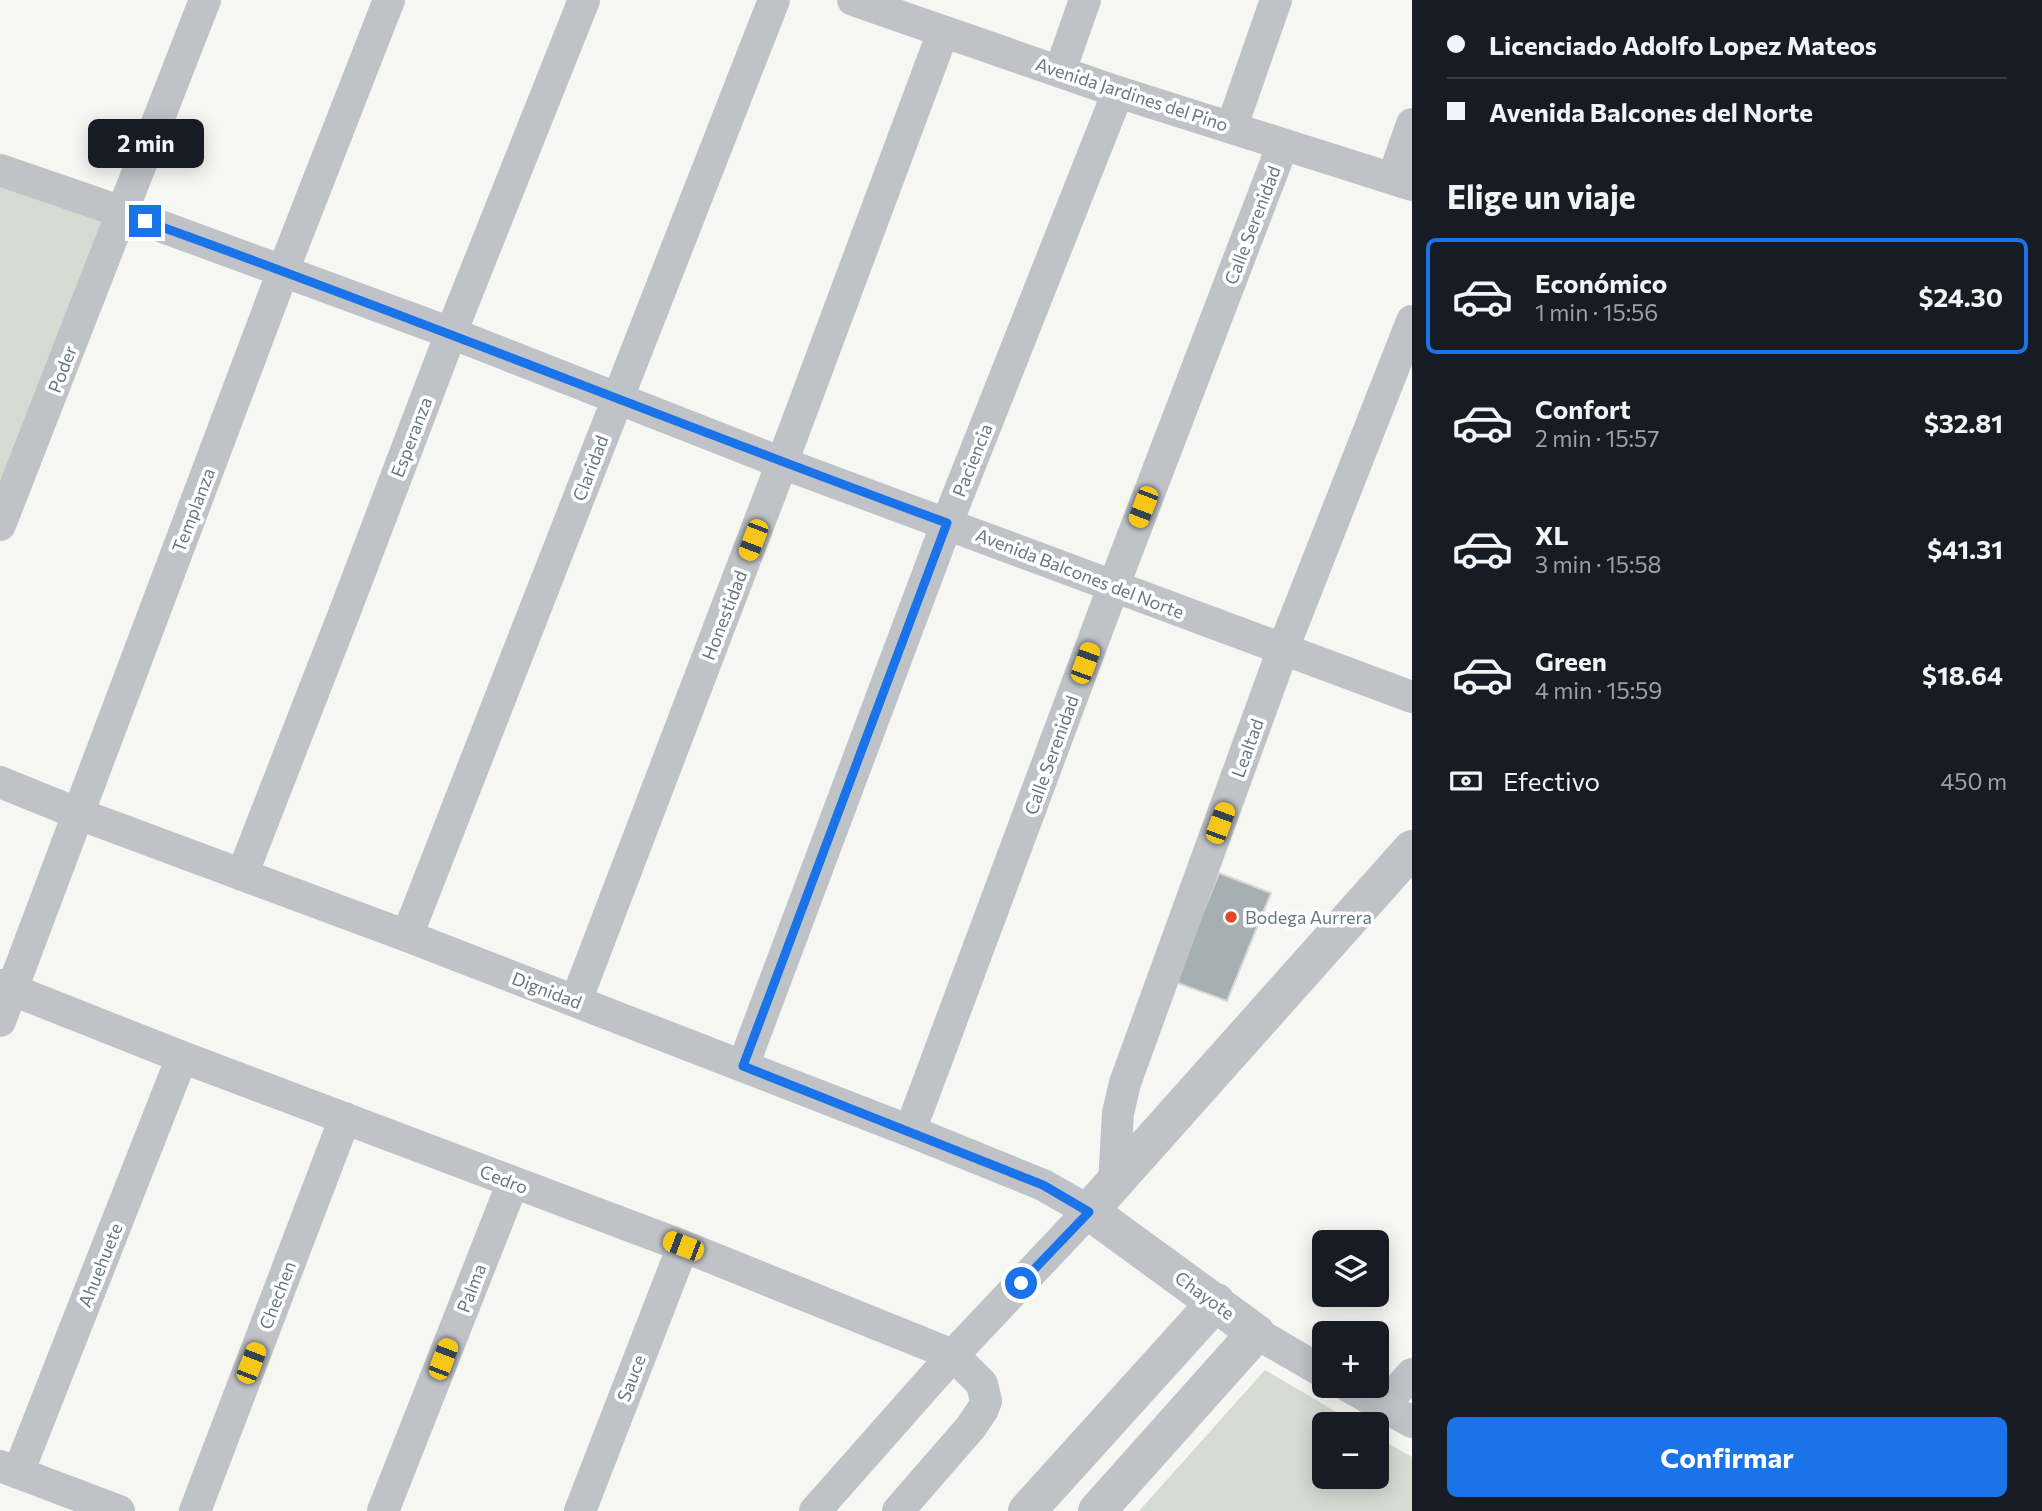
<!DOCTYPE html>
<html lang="es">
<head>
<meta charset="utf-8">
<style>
  :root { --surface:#171b24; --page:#242831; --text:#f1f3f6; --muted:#9ea1a6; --line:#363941; --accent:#1a73e8 }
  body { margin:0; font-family:Commissioner,sans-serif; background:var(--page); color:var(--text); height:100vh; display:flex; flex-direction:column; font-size:26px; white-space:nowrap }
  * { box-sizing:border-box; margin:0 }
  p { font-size:23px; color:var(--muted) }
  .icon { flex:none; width:38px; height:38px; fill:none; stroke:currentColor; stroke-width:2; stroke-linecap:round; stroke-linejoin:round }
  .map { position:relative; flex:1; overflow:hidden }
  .side { display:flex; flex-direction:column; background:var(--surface); width:630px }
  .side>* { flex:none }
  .top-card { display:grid; align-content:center; height:154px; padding:0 35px; background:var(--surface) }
  .controls { position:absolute; left:1312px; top:1230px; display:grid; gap:14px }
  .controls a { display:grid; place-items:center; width:77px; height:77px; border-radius:10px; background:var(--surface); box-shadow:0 4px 18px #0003; font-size:35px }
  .end { position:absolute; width:32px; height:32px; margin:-16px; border:9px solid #1a73e8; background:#fff; box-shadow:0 0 0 4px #fff }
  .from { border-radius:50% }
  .bubble { position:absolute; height:49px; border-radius:10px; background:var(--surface); box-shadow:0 4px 18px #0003; font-size:23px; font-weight:700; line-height:49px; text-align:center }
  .car { position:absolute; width:21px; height:42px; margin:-21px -10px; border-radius:9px; box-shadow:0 0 5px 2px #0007; background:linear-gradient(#f5c518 24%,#345 0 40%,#f5c518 0 76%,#345 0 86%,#f5c518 0) }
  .top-card b { display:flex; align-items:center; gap:24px; height:66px; font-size:26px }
  .top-card b+b { border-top:2px solid var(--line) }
  .top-card i { width:18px; height:18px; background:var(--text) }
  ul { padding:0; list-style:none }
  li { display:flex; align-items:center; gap:21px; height:116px; margin:0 14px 10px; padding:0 21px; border:4px solid transparent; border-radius:10px }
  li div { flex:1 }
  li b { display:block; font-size:26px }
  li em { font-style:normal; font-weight:700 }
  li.current { border-color:var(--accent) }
  li>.icon { width:63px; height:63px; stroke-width:1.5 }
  h2 { padding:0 35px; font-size:32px; line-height:84px }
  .pay { display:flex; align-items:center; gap:18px; height:77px; padding:0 35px; font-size:26px }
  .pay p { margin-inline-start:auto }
  .cta { display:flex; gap:14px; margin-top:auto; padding:14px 35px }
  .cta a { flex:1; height:80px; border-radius:10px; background:var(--accent); color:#fff; font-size:28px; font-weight:700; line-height:80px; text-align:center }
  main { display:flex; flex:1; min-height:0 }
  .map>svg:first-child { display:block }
</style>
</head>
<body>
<main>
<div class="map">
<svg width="1412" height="1511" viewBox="0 0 1412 1511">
  <rect width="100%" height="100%" fill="#f6f6f3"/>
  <!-- green -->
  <path fill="#d6dbd2" d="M 0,179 L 108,217 L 0,490 Z
    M 1265,1370 L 1357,1424 L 1325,1424 L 1325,1477 L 1377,1477 L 1377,1437 L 1412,1457 L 1412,1511 L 1139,1511 Z"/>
  <!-- building -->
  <path fill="#a6afb4" stroke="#d8d7d5" stroke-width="2" d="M 1219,873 L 1271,893 L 1227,1001 L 1175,982 Z"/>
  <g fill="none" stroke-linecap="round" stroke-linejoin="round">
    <!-- minor -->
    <path stroke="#bfc3c7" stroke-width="32" d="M 853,0 L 1118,92 L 1412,185
      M 1060,71 L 1085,0
      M 1232,126 L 1276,0
      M 0,170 L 122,212 L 451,333 L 782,463 L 1412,697
      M 1393,178 L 1412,124
      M 0,525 L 205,0
      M 0,782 L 79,814 L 407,936 L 910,1131 L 1043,1185 L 1089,1211 L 953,1355 L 815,1511
      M 242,875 L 345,611 L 451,333 L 584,0
      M 407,936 L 774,0
      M 0,985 L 182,1057 L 683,1246 L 953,1355 L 982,1384 L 986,1401 L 983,1409 L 971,1427 L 898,1511
      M 576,1001 L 782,463 L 943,32
      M 0,1021 L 283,271 L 389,0
      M 743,1066 L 947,523 L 1118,92
      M 910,1131 L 1114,585 L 1283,144
      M 1114,1184 L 1118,1113 L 1125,1083 L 1283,649 L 1412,321
      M 1256,1333 L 1325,1373
      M 1348,1386 L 1412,1422
      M 1383,1406 L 1412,1374
      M 0,1466 L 119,1511
      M 18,1473 L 182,1057
      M 195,1511 L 345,1118
      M 383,1511 L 513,1182
      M 580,1511 L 683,1246"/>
    <!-- tertiary -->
    <path stroke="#bfc3c7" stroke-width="38" d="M 1027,1511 L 1216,1302
      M 1097,1511 L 1256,1333 L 1089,1211 L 1412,849"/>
  </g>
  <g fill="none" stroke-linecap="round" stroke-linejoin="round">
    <!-- route -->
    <path stroke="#1a73e8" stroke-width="9" d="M 145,221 C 414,317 679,425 947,523 L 743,1066 L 1043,1185 L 1089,1212 L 1021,1283"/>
  </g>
  <!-- markers -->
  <circle fill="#e44725" stroke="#fff" stroke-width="2.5" cx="1231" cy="917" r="7"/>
  <g text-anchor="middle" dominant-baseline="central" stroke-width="7" stroke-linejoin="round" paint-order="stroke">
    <!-- street labels -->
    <g font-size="18" fill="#657884" stroke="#fff">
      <text transform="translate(1132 94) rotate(18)">Avenida Jardines del Pino</text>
      <text transform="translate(1252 225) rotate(-69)">Calle Serenidad</text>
      <text transform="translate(62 369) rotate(-69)">Poder</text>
      <text transform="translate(411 437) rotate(-69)">Esperanza</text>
      <text transform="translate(972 460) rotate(-68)">Paciencia</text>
      <text transform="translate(590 468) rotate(-69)">Claridad</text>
      <text transform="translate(193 510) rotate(-69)">Templanza</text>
      <text transform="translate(1080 573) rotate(21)">Avenida Balcones del Norte</text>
      <text transform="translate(724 615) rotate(-69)">Honestidad</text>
      <text transform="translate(1247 748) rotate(-70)">Lealtad</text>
      <text transform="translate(1051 755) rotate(-70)">Calle Serenidad</text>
      <text transform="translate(547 990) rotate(21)">Dignidad</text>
      <text transform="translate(504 1179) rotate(21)">Cedro</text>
      <text transform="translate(100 1265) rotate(-68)">Ahuehuete</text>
      <text transform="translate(471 1288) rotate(-69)">Palma</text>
      <text transform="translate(277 1295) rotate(-69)">Chechen</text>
      <text transform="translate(1205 1295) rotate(36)">Chayote</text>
      <text transform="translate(631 1378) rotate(-69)">Sauce</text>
    </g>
    <!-- poi labels -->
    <g font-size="18" fill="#657884" stroke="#fff" text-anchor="start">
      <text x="1245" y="917">Bodega Aurrera</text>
    </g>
  </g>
</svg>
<div class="controls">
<a><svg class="icon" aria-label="layers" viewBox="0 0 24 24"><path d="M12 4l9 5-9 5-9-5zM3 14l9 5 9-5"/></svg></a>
<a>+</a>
<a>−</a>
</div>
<i class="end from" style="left:1021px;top:1283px"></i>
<i class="end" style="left:145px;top:221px"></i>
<div class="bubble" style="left:88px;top:119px;width:116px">2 min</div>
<i class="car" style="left:1143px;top:507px;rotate:201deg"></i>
<i class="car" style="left:753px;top:540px;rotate:201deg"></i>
<i class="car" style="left:1085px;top:663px;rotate:20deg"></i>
<i class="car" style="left:1220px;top:823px;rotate:20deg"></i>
<i class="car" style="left:683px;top:1246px;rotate:291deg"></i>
<i class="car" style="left:443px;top:1359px;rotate:21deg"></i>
<i class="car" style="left:251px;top:1363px;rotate:21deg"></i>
</div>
<section class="side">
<div class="top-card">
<b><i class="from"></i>Licenciado Adolfo Lopez Mateos</b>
<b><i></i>Avenida Balcones del Norte</b>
</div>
<h2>Elige un viaje</h2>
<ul>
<li class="current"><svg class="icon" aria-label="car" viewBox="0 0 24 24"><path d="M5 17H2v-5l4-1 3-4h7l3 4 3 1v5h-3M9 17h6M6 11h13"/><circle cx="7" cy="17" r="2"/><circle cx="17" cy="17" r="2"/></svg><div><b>Económico</b><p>1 min · 15:56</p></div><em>$24.30</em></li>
<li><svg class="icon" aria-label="car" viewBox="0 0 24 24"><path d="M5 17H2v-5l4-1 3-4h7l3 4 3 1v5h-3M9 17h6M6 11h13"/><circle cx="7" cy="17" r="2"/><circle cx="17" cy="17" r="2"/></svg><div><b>Confort</b><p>2 min · 15:57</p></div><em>$32.81</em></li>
<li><svg class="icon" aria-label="car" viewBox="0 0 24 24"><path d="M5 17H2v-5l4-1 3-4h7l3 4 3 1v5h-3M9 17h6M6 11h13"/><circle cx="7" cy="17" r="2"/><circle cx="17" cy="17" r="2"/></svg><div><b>XL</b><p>3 min · 15:58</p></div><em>$41.31</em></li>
<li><svg class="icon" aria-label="car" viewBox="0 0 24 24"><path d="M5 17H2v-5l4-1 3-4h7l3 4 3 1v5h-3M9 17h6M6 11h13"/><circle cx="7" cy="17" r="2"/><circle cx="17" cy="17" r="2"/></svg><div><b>Green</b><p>4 min · 15:59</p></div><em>$18.64</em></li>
</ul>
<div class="pay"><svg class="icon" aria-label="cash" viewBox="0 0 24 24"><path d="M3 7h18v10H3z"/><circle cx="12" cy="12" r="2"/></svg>Efectivo<p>450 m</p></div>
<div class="cta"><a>Confirmar</a></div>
</section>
</main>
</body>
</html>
